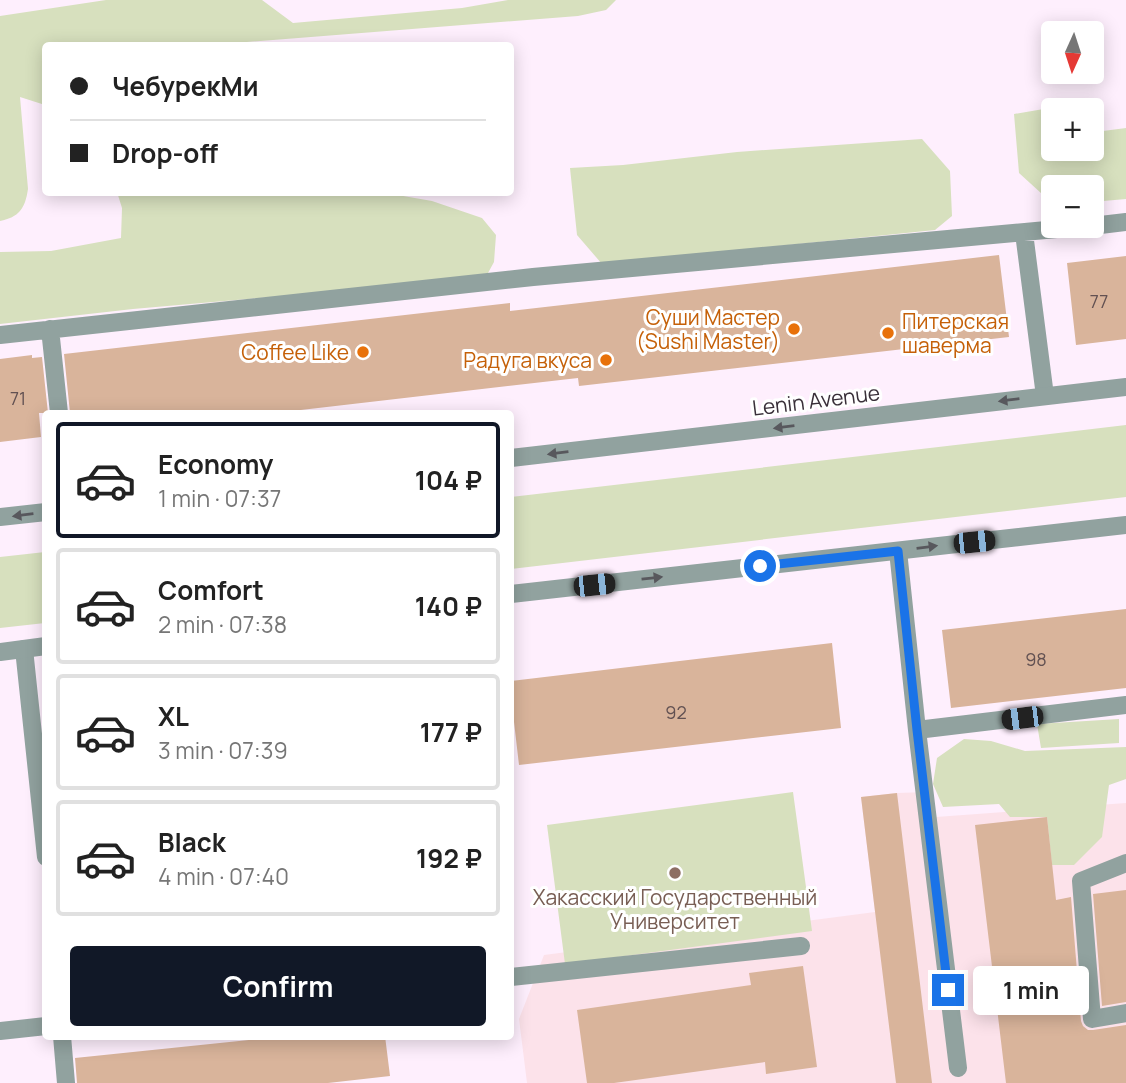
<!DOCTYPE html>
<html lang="en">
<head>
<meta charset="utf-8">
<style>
  :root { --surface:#fff; --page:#f6f6f6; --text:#222; --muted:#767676; --line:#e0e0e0; --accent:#111827 }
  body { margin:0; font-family:Manrope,sans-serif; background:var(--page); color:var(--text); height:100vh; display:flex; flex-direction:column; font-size:26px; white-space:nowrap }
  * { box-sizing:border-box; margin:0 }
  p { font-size:23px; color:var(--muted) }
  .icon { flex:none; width:38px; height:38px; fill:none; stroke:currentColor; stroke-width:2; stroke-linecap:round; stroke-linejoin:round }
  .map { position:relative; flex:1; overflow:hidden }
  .details { position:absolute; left:42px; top:410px; width:472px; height:630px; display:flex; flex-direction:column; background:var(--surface); border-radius:7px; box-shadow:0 4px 18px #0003 }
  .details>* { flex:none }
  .guide { position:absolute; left:42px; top:42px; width:472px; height:154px; border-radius:7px; box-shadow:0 4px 18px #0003; display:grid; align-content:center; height:154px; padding:0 28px; background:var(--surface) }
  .needle { width:46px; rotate:183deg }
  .buttons { position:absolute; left:1041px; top:21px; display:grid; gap:14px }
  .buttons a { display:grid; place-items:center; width:63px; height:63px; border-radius:7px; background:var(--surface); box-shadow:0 4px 18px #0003; font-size:35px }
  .end { position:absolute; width:32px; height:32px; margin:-16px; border:9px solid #1a73e8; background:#fff; box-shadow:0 0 0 4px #fff }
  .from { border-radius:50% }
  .bubble { position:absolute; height:49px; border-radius:7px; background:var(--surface); box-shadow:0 4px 18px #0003; font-size:23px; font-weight:700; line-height:49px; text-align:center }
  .car { position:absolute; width:21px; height:42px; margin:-21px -10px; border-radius:9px; box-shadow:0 0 5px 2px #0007; background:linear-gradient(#222 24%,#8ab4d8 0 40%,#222 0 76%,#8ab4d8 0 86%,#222 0) }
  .guide b { display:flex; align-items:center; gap:24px; height:66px; font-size:26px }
  .guide b+b { border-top:2px solid var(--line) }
  .guide i { width:18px; height:18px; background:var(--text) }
  ul { padding:12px 0 0; list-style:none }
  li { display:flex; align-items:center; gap:21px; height:116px; margin:0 14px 10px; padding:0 14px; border:4px solid var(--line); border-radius:7px }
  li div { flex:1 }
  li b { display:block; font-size:26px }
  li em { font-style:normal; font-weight:700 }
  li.current { border-color:var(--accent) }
  li>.icon { width:63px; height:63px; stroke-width:1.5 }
  .cta { display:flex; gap:14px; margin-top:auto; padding:14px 28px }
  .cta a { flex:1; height:80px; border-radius:7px; background:var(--accent); color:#fff; font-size:28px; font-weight:700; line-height:80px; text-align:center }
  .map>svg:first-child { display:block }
</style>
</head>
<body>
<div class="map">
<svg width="1126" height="1083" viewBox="0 0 1126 1083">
  <rect width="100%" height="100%" fill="#feeffd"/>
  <!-- industrial -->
  <path fill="#fce2ea" d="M 928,792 L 936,817 L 1126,803 L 1126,1083 L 527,1083 L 519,1019 L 544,955 L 875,912 L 861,797 L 897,793 Z"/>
  <!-- green -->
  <path fill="#d7e0be" d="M 106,0 L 262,0 L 293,23 L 462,8 L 508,0 L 616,0 L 606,10 L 578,16 L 222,44 L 221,45 L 46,46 L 45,105 L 20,97 L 28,189 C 25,209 19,217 0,221 L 0,16 Z
    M 1067,105 L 1075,110 L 1054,110 L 1054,149 L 1092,149 L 1092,123 L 1103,131 L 1126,128 L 1126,199 L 1092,202 L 1092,187 L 1054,187 L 1053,204 L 1019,173 L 1014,114 Z
    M 922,139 L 950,171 L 952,216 L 935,230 L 602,264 L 577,235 L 570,168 L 623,165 L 737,152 Z
    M 117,192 L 386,193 L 432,201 L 482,218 L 496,235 L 494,262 L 488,273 L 454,281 L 133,309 L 0,324 L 0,252 L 51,251 L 121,238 L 122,208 Z
    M 1126,425 L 1126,497 L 511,569 L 511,497 Z
    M 45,552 L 45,623 L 0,628 L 0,557 Z
    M 1119,719 L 1119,743 L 1041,748 L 1037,724 Z
    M 964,739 L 991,741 L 1025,751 L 1126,747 L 1126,779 L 1109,785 L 1102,837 L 1074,865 L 1052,865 L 1047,817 L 1010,817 L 999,804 L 943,807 L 933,784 L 937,758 Z
    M 793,792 L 812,931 L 565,964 L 547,825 Z"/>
  <!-- building -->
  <path fill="#d9b49b" d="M 999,255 L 1009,337 L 579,386 L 578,378 L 275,413 L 70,413 L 64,354 L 510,303 L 510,311 Z
    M 1126,256 L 1126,339 L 1076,345 L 1067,263 Z
    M 32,355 L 32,358 L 42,357 L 48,413 L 39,413 L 41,437 L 0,442 L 0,359 Z
    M 1126,609 L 1126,688 L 951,708 L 942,630 Z
    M 832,643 L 841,728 L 519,765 L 511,696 L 511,681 Z
    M 897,793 L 932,1083 L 896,1083 L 861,797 Z
    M 1047,817 L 1056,900 L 1071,897 L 1081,1021 L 1083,1026 L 1088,1030 L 1093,1030 L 1126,1025 L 1126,1083 L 1006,1083 L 975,825 Z
    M 1126,890 L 1126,1002 L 1102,1006 L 1093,894 Z
    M 803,966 L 817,1067 L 766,1074 L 765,1062 L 614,1083 L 587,1083 L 577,1010 L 751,985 L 749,973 Z
    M 288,1036 L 385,1036 L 390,1076 L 328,1083 L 77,1083 L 75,1058 Z"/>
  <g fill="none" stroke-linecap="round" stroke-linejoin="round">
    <!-- lane -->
    <path stroke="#91a29f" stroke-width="18" d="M 1092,226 L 1126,222
      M 1024,233 L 1045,396
      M 50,329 L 59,413
      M 0,335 L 533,277 L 1090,226
      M 898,551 L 917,730 L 958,1068
      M 24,649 L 46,857
      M 917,730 L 1126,705
      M 1126,863 L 1081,881 L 1092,1019 L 1126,1013
      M 511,977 L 801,946
      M 0,1031 L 46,1026
      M 62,1036 L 66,1083"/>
    <!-- street -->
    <path stroke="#91a29f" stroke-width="18" d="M 511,458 L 1126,387
      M 0,517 L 46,512
      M 511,594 L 1126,525
      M 0,652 L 46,646"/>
  </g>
  <!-- one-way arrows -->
  <defs><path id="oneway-solid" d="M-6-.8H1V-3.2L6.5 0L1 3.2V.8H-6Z" transform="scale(1.75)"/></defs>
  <g fill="#58585d">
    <use href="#oneway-solid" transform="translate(1009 400) rotate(173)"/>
    <use href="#oneway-solid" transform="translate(784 427) rotate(173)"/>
    <use href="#oneway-solid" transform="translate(558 453) rotate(173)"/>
    <use href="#oneway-solid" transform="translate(23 515) rotate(173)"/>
    <use href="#oneway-solid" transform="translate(927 547) rotate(-7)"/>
    <use href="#oneway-solid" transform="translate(652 578) rotate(-6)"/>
  </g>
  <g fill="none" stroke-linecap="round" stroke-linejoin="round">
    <!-- route -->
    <path stroke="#1a73e8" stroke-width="9" d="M 760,566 L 898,551 L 917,730 L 948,990"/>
  </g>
  <!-- markers -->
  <g fill="#e8710a" stroke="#fff" stroke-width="2.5">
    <circle cx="794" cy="329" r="7"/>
    <circle cx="888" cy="333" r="7"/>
    <circle cx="363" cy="352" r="7"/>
    <circle cx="606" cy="360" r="7"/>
  </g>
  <circle fill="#8d6e63" stroke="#fff" stroke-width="2.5" cx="675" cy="873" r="7"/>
  <g text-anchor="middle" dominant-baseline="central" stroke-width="6" stroke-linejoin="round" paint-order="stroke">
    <!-- number labels -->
    <g font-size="18" fill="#625152">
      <text x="1099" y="301">77</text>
      <text x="18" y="398">71</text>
      <text x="1036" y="659">98</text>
      <text x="676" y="712">92</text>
    </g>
    <!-- food labels -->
    <g font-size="21" fill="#c56008" stroke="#fff" text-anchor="end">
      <text x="780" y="317">Суши Мастер<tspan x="780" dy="24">(Sushi Master)</tspan></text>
      <text x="902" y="321" text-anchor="start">Питерская<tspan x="902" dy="24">шаверма</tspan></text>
      <text x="349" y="352">Coffee Like</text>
      <text x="592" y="360">Радуга вкуса</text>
    </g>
    <!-- street labels -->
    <g font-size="21" fill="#3a303a" stroke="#fff">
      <text transform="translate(816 400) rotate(-7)">Lenin Avenue</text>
    </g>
    <!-- education labels -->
    <g font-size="21" fill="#785e54" stroke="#fff">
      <text x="675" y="897">Хакасский Государственный<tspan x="675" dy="24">Университет</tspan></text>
    </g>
  </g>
</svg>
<div class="buttons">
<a><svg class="needle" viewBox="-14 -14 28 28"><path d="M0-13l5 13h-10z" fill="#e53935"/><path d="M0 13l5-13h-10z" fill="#767676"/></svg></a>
<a>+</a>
<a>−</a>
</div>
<i class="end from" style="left:760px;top:566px"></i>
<i class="end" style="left:948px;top:990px"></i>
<div class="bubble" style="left:973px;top:966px;width:116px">1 min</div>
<i class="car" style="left:974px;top:542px;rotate:84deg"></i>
<i class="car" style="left:594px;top:585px;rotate:84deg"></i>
<i class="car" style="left:1022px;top:718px;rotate:263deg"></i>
<div class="guide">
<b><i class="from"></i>ЧебурекМи</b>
<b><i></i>Drop-off</b>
</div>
<section class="details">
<ul>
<li class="current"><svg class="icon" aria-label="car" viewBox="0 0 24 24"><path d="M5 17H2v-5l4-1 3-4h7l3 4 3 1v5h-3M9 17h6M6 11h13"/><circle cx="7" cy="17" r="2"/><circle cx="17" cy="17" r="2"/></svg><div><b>Economy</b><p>1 min · 07:37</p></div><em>104 ₽</em></li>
<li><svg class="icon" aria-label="car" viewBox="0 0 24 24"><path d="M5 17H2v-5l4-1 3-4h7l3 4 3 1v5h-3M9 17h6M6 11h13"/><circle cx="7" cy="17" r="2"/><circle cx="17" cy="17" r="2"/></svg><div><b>Comfort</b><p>2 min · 07:38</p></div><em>140 ₽</em></li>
<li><svg class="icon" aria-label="car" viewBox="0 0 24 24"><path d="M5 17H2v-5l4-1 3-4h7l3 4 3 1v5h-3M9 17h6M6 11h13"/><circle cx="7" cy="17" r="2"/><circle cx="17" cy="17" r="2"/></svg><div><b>XL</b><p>3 min · 07:39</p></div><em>177 ₽</em></li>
<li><svg class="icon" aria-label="car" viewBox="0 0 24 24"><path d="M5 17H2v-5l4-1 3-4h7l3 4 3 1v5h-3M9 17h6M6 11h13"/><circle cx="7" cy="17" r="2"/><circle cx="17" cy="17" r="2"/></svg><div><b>Black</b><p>4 min · 07:40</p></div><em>192 ₽</em></li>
</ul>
<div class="cta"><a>Confirm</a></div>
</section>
</div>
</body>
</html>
